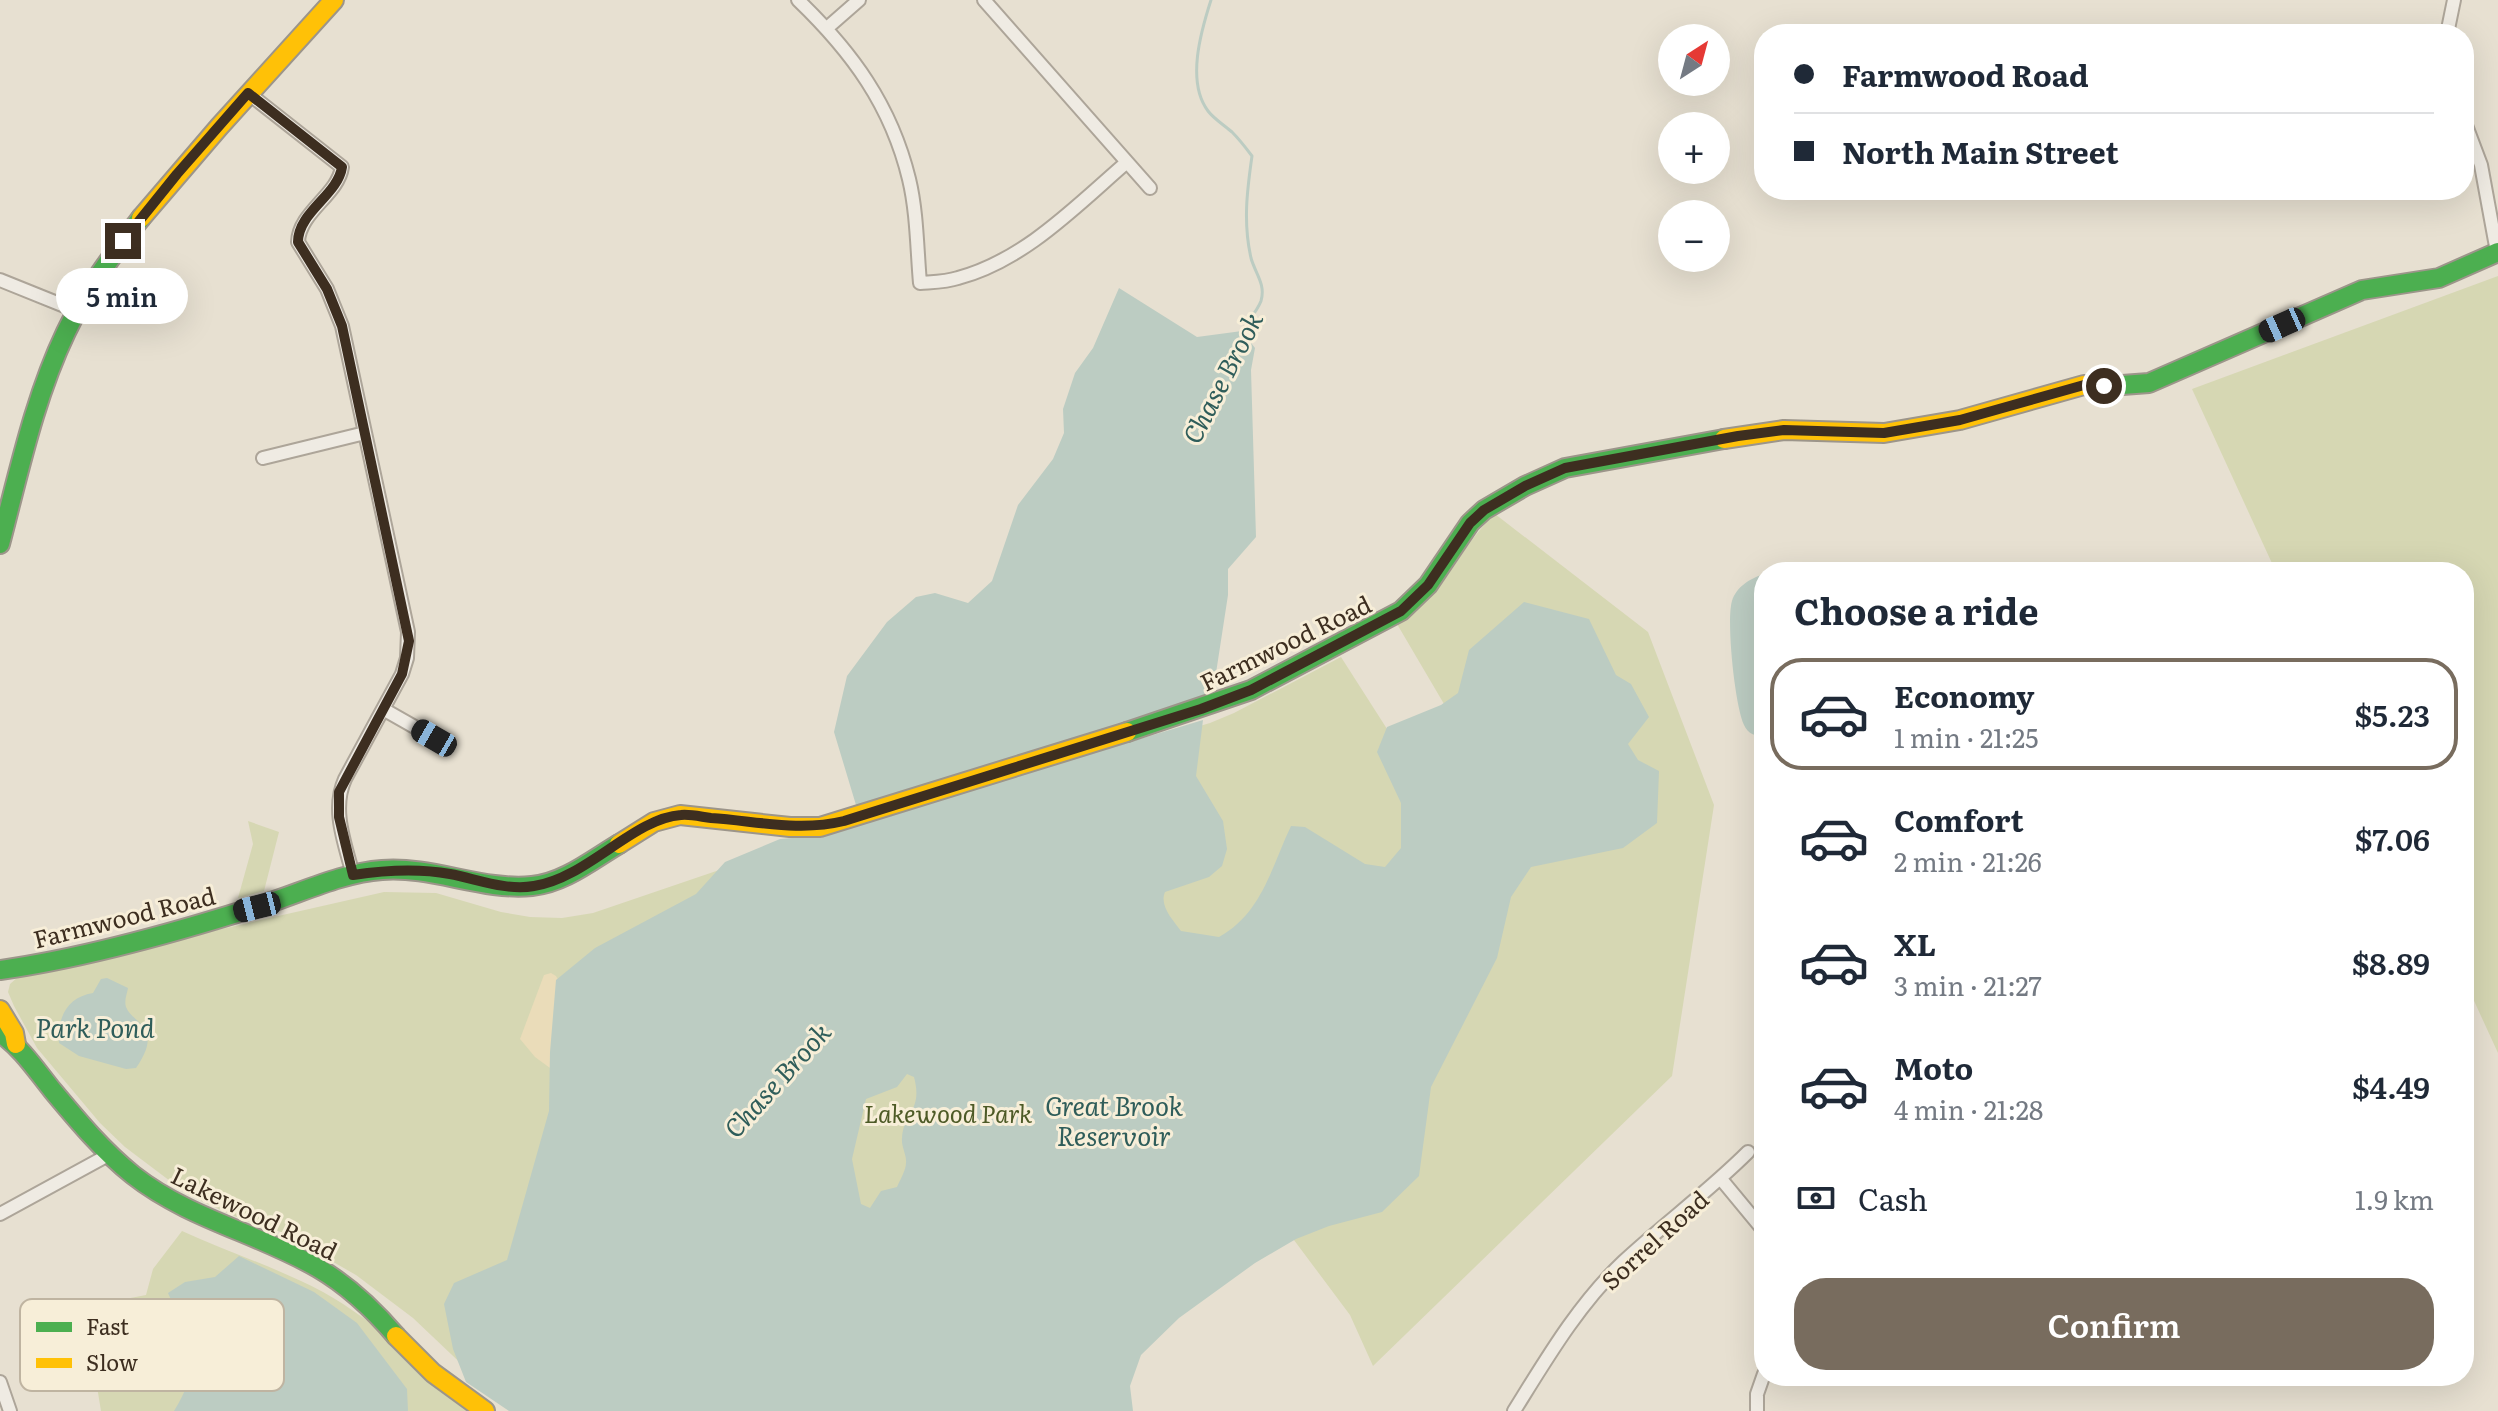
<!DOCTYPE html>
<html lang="en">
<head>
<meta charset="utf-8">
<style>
  :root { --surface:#fff; --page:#f2f2f3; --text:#1f2937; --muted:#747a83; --line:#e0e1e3; --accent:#786c5e }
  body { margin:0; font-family:Literata,serif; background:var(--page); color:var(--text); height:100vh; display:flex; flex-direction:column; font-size:30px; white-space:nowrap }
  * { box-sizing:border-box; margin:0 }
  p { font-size:26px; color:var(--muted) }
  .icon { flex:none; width:44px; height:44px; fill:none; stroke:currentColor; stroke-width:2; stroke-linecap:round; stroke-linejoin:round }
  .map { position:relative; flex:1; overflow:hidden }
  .panel { position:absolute; left:1754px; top:562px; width:720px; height:824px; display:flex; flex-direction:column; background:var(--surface); border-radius:32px; box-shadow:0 8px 32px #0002 }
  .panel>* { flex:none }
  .top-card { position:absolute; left:1754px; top:24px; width:720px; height:176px; border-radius:32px; box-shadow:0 8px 32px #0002; display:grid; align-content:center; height:176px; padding:0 40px; background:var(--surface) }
  .needle { width:52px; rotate:36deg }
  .controls { position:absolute; left:1658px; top:24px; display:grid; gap:16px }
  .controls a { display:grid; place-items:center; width:72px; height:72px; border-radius:50%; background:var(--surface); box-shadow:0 8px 32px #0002; font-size:40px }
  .end { position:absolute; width:36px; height:36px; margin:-18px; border:10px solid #3d2e20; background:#fff; box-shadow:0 0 0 4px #fff }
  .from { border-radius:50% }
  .bubble { position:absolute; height:56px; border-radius:28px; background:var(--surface); box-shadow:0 8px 32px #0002; font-size:26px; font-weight:600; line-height:56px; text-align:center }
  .car { position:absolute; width:24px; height:48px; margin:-24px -12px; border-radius:10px; box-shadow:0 0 6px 2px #0007; background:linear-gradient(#222 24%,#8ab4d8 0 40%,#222 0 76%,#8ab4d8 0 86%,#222 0) }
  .top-card b { display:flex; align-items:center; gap:28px; height:76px; font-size:30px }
  .top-card b+b { border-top:2px solid var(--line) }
  .top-card i { width:20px; height:20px; background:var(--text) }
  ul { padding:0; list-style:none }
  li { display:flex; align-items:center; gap:24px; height:112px; margin:0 16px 12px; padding:0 24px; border:4px solid transparent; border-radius:32px }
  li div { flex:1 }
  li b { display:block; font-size:30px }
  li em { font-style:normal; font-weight:600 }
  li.selected { border-color:var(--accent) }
  li>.icon { width:72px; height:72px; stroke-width:1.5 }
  h2 { padding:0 40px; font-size:36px; line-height:96px }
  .pay { display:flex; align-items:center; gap:20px; height:88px; padding:0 40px; font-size:30px }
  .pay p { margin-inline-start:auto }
  .cta { display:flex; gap:16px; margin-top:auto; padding:16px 40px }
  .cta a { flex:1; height:92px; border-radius:32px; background:var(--accent); color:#fff; font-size:32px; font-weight:600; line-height:92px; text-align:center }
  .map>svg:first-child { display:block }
</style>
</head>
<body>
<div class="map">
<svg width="2498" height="1411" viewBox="0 0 2498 1411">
  <rect width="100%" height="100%" fill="#e7e0d1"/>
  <!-- green -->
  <path fill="#d6d7b3" d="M 2498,276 L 2498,1053 L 2464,979 L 2464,572 L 2276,572 L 2192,389 Z
    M 1495,514 L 1648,632 L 1714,805 L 1672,1076 L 1373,1366 L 1350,1315 L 1285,1228 L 471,1373 L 413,1318 L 356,1275 L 281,1232 L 241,1219 L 203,1202 L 174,1184 L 125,1147 L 100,1123 L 37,1048 L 14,1006 L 8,992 L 10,984 L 18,977 L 103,956 L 384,892 L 436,893 L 501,912 L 530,917 L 562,918 L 593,913 L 781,849 L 1210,723 L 1234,713 L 1341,657 L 1428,793 L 1464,738 L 1397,624 C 1448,595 1455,551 1495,514 Z
    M 248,821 L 279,832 L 264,891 L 238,898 L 253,844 Z
    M 182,1231 C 228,1252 278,1268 323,1292 C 379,1323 424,1369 472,1411 L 101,1411 L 84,1307 L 146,1295 L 153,1269 Z"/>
  <!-- sand -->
  <path fill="#eadcb9" d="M 551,973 L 556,976 L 561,985 L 559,1067 L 550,1068 L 535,1057 L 520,1039 L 544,975 Z"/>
  <!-- water -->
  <path fill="#bcccc2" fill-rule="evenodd" d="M 1119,288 L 1197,337 L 1242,331 L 1255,348 L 1251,370 L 1256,537 L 1228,569 L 1228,595 L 1212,699 L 856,805 L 834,732 L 847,676 L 887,622 L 916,597 L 935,593 L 968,603 L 992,581 L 1018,505 L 1053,459 L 1064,433 L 1063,409 L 1075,373 L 1093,348 Z
    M 1764,574 L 1764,736 C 1755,736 1748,734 1744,725 C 1735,706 1726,621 1732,601 C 1736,587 1751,578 1764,574 Z
    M 1524,602 L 1589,619 L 1616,675 L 1631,684 L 1649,717 L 1628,744 L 1638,760 L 1659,771 L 1657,823 L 1623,848 L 1531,867 L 1511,897 L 1497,958 L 1431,1087 L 1419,1176 L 1382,1212 L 1329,1226 L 1296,1239 L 1255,1263 L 1179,1318 L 1141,1355 L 1130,1386 L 1133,1411 L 509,1411 L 466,1382 L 453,1349 L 444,1304 L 454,1283 L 507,1260 L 549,1111 L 550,1052 L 556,980 L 595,948 L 696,894 L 725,862 L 780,839 L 816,836 L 843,828 L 1203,720 L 1196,776 L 1223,821 L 1227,849 L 1222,866 L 1209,877 L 1165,892 C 1159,906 1173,920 1181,931 L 1219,937 C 1262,913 1271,868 1291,826 L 1305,827 L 1365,864 L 1385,867 L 1401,848 L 1401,803 L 1377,752 L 1387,727 L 1441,705 L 1458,693 L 1469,650 ZM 907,1074 L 914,1077 C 923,1111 904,1111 902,1138 C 901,1147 907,1155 906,1163 C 906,1170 900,1180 897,1187 L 881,1191 L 870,1208 L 861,1204 L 852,1159 L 866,1099 L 897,1087 Z
    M 107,978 L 128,988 C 127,994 124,1000 126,1007 C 129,1014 134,1017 139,1022 C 155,1036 146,1053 136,1068 L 126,1069 L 79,1056 L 59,1043 C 57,1018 67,997 93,993 L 101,979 Z
    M 239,1256 L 314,1292 L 357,1323 L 407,1389 L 408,1411 L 174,1411 C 205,1361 189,1341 168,1293 L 185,1282 L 215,1277 Z"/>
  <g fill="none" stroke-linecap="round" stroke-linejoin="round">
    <!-- stream -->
    <path stroke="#bcccc2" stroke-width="3" d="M 1211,0 C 1201,31 1186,82 1208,111 C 1214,119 1224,125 1232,132 C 1239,139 1246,148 1252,156 C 1247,191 1243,223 1251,258 C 1255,273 1266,284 1261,301 C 1257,312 1246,323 1240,333"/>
    <!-- street casing -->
    <g stroke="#ada599" stroke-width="16">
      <path id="street" d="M 798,0 C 852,52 891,105 909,179 C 917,212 917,249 920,283 C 932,282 946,282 958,278 C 1025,260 1076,206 1127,162
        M 984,0 L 1150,188
        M 827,28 L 859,0
        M 2447,34 L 2454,0
        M 248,93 L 342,167 C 338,195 299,212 298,242 L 327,289 L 342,326 L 408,632 L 407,658 L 402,674 L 345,779 C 331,810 345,843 353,875
        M 2464,120 L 2481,165 L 2497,252
        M 0,280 L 77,311
        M 263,458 L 365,433
        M 383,709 L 434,738
        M 1721,1179 L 1764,1231
        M 0,1214 L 110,1154
        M 0,1382 L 10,1411
        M 1514,1411 C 1547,1358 1578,1305 1623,1262 C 1664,1224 1709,1191 1748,1152
        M 1757,1411 L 1757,1394 L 1764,1374"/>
    </g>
    <!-- fast casing -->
    <g stroke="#9c958a" stroke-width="22">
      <path id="fast" d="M 2109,386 L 2149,383 L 2362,290 L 2439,278 L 2498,252
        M 0,544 C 19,472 34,399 66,332 C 86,290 113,254 141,218
        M 1127,732 L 1251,690 L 1401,611 L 1428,585 L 1470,523 L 1484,510 L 1525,486 L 1565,468 L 1724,439
        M 0,970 C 86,958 177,932 259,906 C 299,894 340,873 382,870 C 433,866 482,891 532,886 C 564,883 592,860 619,844
        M 0,1033 C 22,1048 36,1070 53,1091 C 78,1121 103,1151 133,1175 C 189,1219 258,1233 318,1268 C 349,1286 373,1309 396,1336"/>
    </g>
    <!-- slow casing -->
    <g stroke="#9c958a" stroke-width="22">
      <path id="slow" d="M 141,218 L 219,127 L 334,0
        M 1724,439 L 1784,430 L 1884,433 L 1960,420 L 2084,385 L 2109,386
        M 619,844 L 654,822 L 680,815 L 790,827 L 820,827 L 1127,732
        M 0,1010 L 14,1033 L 16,1044
        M 396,1336 L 433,1373 L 485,1411"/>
    </g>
    <!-- street -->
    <use href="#street" stroke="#efebe3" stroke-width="12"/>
    <!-- fast -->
    <use href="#fast" stroke="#4caf50" stroke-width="18"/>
    <!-- slow -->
    <use href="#slow" stroke="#ffc107" stroke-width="18"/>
  </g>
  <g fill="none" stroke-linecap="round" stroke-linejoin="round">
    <!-- route -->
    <path stroke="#3d2e20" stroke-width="10" d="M 123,241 L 177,174 L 248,93 L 342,167 C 338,195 298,212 298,242 L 327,289 L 342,326 L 409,641 L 402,674 L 339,792 L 339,817 L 353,875 C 386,870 417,868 450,874 C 477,879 506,891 534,886 C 587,878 634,818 681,815 C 691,814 702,817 711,818 C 757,821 799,832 844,821 L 1201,709 L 1251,690 L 1401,611 L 1428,585 L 1470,523 L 1484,510 L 1525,486 L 1565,468 L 1738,436 L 1784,430 L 1884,433 L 1960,420 L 2084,385 L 2104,386"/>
  </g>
  <g text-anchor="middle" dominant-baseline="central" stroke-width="6" stroke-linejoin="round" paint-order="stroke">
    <!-- street labels -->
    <g font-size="24" fill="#3d2e20" stroke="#f7eed8">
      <text transform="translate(1285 642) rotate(-26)">Farmwood Road</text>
      <text transform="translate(124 916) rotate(-14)">Farmwood Road</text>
      <text transform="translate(255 1212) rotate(26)">Lakewood Road</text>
      <text transform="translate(1654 1239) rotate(-42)">Sorrel Road</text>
    </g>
    <!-- park labels -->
    <g font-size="24" font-style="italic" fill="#4d5a26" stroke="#f7eed8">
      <text x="948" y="1112">Lakewood Park</text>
    </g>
    <!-- water labels -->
    <g font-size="26" font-style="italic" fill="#2f5d5a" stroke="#f7eed8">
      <text transform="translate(1221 377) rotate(-63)">Chase Brook</text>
      <text x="95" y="1026">Park Pond</text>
      <text transform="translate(776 1079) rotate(-48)">Chase Brook</text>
      <text x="1114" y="1104">Great Brook<tspan x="1114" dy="30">Reservoir</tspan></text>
    </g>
  </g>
  <!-- legend -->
  <rect x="20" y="1299" width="264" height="92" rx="12" fill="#f7eed8" stroke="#bfb4a1" stroke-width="2"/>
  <rect x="36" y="1322" width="36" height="10" fill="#4caf50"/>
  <rect x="36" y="1358" width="36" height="10" fill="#ffc107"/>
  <g font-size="22" fill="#3d2e20">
    <text x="86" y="1335">Fast</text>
    <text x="86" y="1371">Slow</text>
  </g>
</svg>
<div class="controls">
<a><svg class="needle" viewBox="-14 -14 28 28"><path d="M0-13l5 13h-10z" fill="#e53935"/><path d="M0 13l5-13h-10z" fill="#747a83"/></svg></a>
<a>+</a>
<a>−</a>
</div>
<i class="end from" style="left:2104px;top:386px"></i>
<i class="end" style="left:123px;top:241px"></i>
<div class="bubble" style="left:56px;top:268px;width:132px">5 min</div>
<i class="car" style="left:2282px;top:325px;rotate:246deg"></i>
<i class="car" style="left:434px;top:738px;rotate:300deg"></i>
<i class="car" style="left:257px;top:907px;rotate:256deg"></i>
<div class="top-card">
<b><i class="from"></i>Farmwood Road</b>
<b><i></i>North Main Street</b>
</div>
<section class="panel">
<h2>Choose a ride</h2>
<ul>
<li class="selected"><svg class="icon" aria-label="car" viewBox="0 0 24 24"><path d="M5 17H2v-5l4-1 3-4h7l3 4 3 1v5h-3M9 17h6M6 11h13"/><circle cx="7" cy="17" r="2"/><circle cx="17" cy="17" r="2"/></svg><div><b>Economy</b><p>1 min · 21:25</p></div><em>$5.23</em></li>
<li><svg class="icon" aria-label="car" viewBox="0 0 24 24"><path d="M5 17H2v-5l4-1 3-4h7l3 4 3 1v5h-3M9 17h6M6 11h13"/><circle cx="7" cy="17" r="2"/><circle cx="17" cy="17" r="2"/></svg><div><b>Comfort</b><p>2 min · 21:26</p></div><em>$7.06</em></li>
<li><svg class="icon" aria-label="car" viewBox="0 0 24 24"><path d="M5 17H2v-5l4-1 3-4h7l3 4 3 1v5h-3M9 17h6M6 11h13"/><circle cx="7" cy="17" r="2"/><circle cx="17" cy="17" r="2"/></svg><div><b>XL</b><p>3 min · 21:27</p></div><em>$8.89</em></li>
<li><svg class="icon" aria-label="car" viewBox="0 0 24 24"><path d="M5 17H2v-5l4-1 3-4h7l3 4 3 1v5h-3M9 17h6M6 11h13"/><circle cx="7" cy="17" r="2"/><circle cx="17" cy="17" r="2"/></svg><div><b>Moto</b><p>4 min · 21:28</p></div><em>$4.49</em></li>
</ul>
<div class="pay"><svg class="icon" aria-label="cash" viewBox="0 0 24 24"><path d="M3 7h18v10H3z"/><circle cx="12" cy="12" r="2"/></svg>Cash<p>1.9 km</p></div>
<div class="cta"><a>Confirm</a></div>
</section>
</div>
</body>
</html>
